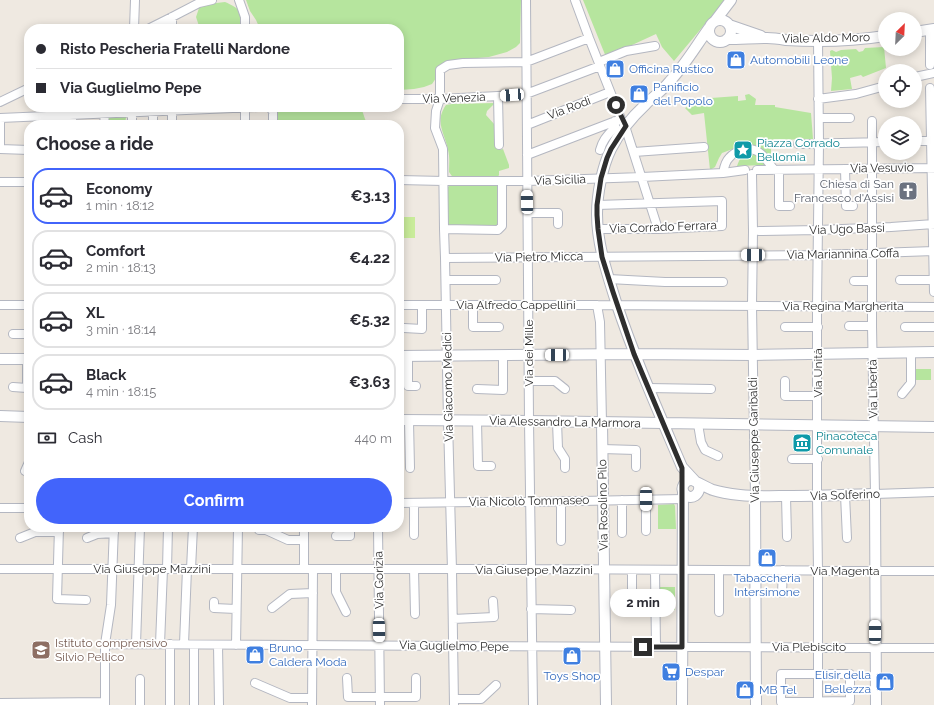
<!DOCTYPE html>
<html lang="en">
<head>
<meta charset="utf-8">
<style>
  :root { --surface:#fff; --page:#f2f2f3; --text:#2b2b33; --muted:#7c7c81; --line:#e1e1e2; --accent:#4264fb }
  body { margin:0; font-family:Raleway,sans-serif; background:var(--page); color:var(--text); height:100vh; display:flex; flex-direction:column; font-size:15px; white-space:nowrap }
  * { box-sizing:border-box; margin:0 }
  p { font-size:13px; color:var(--muted) }
  .icon { flex:none; width:22px; height:22px; fill:none; stroke:currentColor; stroke-width:2; stroke-linecap:round; stroke-linejoin:round }
  .map { position:relative; flex:1; overflow:hidden }
  .side { position:absolute; left:24px; top:120px; width:380px; height:412px; display:flex; flex-direction:column; background:var(--surface); border-radius:16px; box-shadow:0 2px 10px #0003 }
  .side>* { flex:none }
  .hud { position:absolute; left:24px; top:24px; width:380px; height:88px; border-radius:16px; box-shadow:0 2px 10px #0003; display:grid; align-content:center; height:88px; padding:0 12px; background:var(--surface) }
  .needle { width:26px; rotate:24deg }
  .tools { position:absolute; left:878px; top:12px; display:grid; gap:8px }
  .tools a { display:grid; place-items:center; width:44px; height:44px; border-radius:50%; background:var(--surface); box-shadow:0 2px 10px #0003; font-size:20px }
  .end { position:absolute; width:18px; height:18px; margin:-9px; border:5px solid #2e2e2e; background:#fff; box-shadow:0 0 0 2px #fff }
  .from { border-radius:50% }
  .bubble { position:absolute; height:28px; border-radius:14px; background:var(--surface); box-shadow:0 2px 10px #0003; font-size:13px; font-weight:700; line-height:28px; text-align:center }
  .car { position:absolute; width:12px; height:24px; margin:-12px -6px; border-radius:5px; box-shadow:0 0 3px 1px #0007; background:linear-gradient(#fff 24%,#345 0 40%,#fff 0 76%,#345 0 86%,#fff 0) }
  .hud b { display:flex; align-items:center; gap:14px; height:38px; font-size:15px }
  .hud b+b { border-top:1px solid var(--line) }
  .hud i { width:10px; height:10px; background:var(--text) }
  ul { padding:0; list-style:none }
  li { display:flex; align-items:center; gap:12px; height:56px; margin:0 8px 6px; padding:0 4px; border:2px solid var(--line); border-radius:16px }
  li div { flex:1 }
  li b { display:block; font-size:15px }
  li em { font-style:normal; font-weight:700 }
  li.current { border-color:var(--accent) }
  li>.icon { width:36px; height:36px; stroke-width:1.5 }
  h2 { padding:0 12px; font-size:18px; line-height:48px }
  .pay { display:flex; align-items:center; gap:10px; height:44px; padding:0 12px; font-size:15px }
  .pay p { margin-inline-start:auto }
  .action { display:flex; gap:8px; margin-top:auto; padding:8px 12px }
  .action a { flex:1; height:46px; border-radius:24px; background:var(--accent); color:#fff; font-size:16px; font-weight:700; line-height:46px; text-align:center }
  .map>svg:first-child { display:block }
</style>
</head>
<body>
<div class="map">
<svg width="934" height="705" viewBox="0 0 934 705">
  <rect width="100%" height="100%" fill="#efe9e1"/>
  <!-- green -->
  <path fill="#b6e59e" d="M 246,0 L 521,0 L 520,43 L 516,47 L 507,52 L 489,57 L 456,60 L 447,62 L 432,84 L 424,87 L 414,89 L 399,90 L 399,29 L 260,29 L 256,20 L 250,11 Z
    M 583,0 L 725,0 L 674,61 L 662,47 L 656,34 L 606,57 Z
    M 225,2 C 241,9 243,12 242,29 L 200,29 L 196,17 L 199,8 L 208,4 Z
    M 884,47 L 886,68 L 863,77 L 861,75 L 850,78 L 852,89 L 831,91 L 832,78 L 830,51 L 832,50 L 836,52 L 841,50 L 856,49 L 859,52 L 863,51 L 865,48 Z
    M 749,94 L 756,99 L 755,105 L 775,105 L 775,107 L 811,113 L 813,139 L 771,140 L 771,163 L 745,146 L 738,147 L 722,153 L 719,158 L 715,167 L 710,170 L 704,113 L 692,115 L 685,108 L 697,102 L 711,98 L 738,96 L 738,101 L 746,100 L 745,95 Z
    M 495,103 L 487,111 L 486,115 L 495,125 L 494,143 L 499,150 L 503,149 L 509,165 L 509,168 L 499,171 L 499,175 L 497,178 L 454,179 L 449,172 C 449,165 450,157 448,150 C 445,133 434,122 446,105 L 452,104 Z
    M 274,107 L 361,107 L 365,119 L 368,125 L 276,125 Z
    M 126,117 L 125,125 L 108,125 L 108,118 Z
    M 749,152 L 758,154 L 767,165 L 737,166 C 740,158 742,155 749,152 Z
    M 451,184 L 499,186 L 500,223 L 497,225 L 453,226 L 448,225 L 448,187 Z
    M 913,369 L 931,369 L 931,380 L 913,380 Z
    M 674,504 L 675,506 L 676,529 L 658,529 L 658,505 Z
    M 658,587 L 675,587 L 675,610 L 658,610 Z"/>
  <!-- pitch -->
  <path fill="#c9ec9a" d="M 399,217 L 415,217 L 415,238 L 399,238 Z"/>
  <g fill="none" stroke-linecap="round" stroke-linejoin="round">
    <!-- minor casing -->
    <g stroke="#b4b7c1" stroke-width="10">
      <path id="minor" d="M 239,0 L 245,17 L 245,29
        M 526,0 L 529,421 L 533,705
        M 575,0 L 589,38 L 621,119 L 625,126 L 658,229
        M 172,17 L 172,29
        M 134,29 L 135,0
        M 148,29 L 172,17 L 199,3 L 212,0
        M 818,40 L 819,144 L 817,306 L 817,496 L 818,571 L 818,705
        M 599,62 L 626,51 L 655,46
        M 930,65 L 930,30
        M 915,77 L 934,73
        M 930,88 L 934,292
        M 498,96 L 499,145
        M 399,99 L 440,99 L 498,96 L 526,94 L 600,66
        M 818,99 L 856,94 L 885,86
        M 0,102 L 29,88
        M 270,107 L 273,112 L 273,125
        M 0,118 L 258,107
        M 0,118 L 0,149 L 29,150
        M 819,118 L 850,118
        M 872,121 L 872,326 L 875,494 L 934,492
        M 72,125 L 72,107
        M 104,125 L 105,113
        M 132,125 L 132,108
        M 153,125 L 153,111
        M 172,125 L 172,107
        M 245,125 L 245,107
        M 527,125 L 610,92
        M 915,141 L 934,141
        M 798,144 L 885,142
        M 600,150 C 603,139 608,135 615,127 L 615,121
        M 634,152 L 704,147
        M 527,155 L 621,119
        M 845,169 L 846,206 L 853,206
        M 757,170 L 934,168
        M 779,170 L 779,206 L 790,206
        M 723,173 C 724,168 725,162 729,158 C 735,151 748,146 757,151 C 764,155 770,164 774,170
        M 752,174 L 753,231 L 752,306 L 755,497
        M 399,180 L 444,181 L 527,181 L 642,177 L 723,173 L 745,170
        M 0,182 L 29,182
        M 597,205 L 722,201 L 722,226 L 658,229 L 598,229
        M 528,213 L 558,213 L 558,224
        M 444,229 L 498,230 L 502,226 L 502,181
        M 759,231 L 818,230 L 891,227 L 934,224
        M 445,258 L 818,255 L 934,251
        M 609,279 L 665,282 L 723,282
        M 446,280 L 496,280
        M 900,280 L 934,280
        M 854,281 L 872,281
        M 0,305 L 29,305
        M 399,305 L 597,305 L 934,307
        M 597,305 L 600,322 L 602,423
        M 473,306 L 473,327 L 499,327
        M 849,326 L 872,326
        M 785,327 L 818,327
        M 905,327 L 934,327
        M 404,328 L 422,329 L 422,305
        M 13,334 L 29,334
        M 408,356 L 408,386 L 416,386
        M 529,381 L 555,381 L 565,389
        M 785,381 L 785,396 L 817,396
        M 13,387 L 27,388 L 27,359
        M 648,388 L 711,389
        M 477,389 L 503,390 L 503,355
        M 902,394 L 911,383 L 911,353
        M 409,421 L 410,468
        M 477,421 L 478,466 L 491,466
        M 557,422 L 558,448 L 565,459 L 565,468
        M 698,424 L 701,442 L 705,450 L 718,456
        M 602,449 L 636,450 L 636,467
        M 792,459 L 818,459
        M 25,471 L 29,462
        M 845,495 L 847,538
        M 786,496 L 787,537
        M 646,499 L 646,531
        M 622,500 L 622,533
        M 399,503 L 476,502 L 530,502 L 683,499
        M 414,503 L 414,535
        M 0,508 L 29,508
        M 59,527 L 57,599 L 86,600
        M 304,527 L 304,569
        M 378,527 L 380,705
        M 259,530 L 266,530 L 288,540 L 304,540
        M 336,536 L 350,536 L 350,527
        M 20,538 L 35,532 L 59,532
        M 87,538 L 97,534 L 114,533
        M 561,541 L 561,501
        M 0,569 L 531,569 L 934,571
        M 167,569 L 168,527
        M 191,569 L 193,527
        M 336,569 L 336,592 L 346,612
        M 414,569 L 415,614
        M 632,570 L 632,609
        M 655,570 L 656,647
        M 719,570 L 719,612
        M 782,593 L 783,570
        M 214,602 L 214,608 L 236,609
        M 272,608 L 290,594 L 313,593
        M 531,609 L 571,610
        M 453,619 L 494,617 L 493,601
        M 105,644 L 454,646 L 934,648
        M 136,644 L 140,527
        M 160,644 L 163,569
        M 170,644 L 170,705
        M 184,644 L 187,569
        M 194,645 L 194,705
        M 218,645 L 219,705
        M 236,645 L 238,527
        M 781,674 L 850,674 L 850,701 L 781,702 Z
        M 347,678 L 348,697 L 416,697 L 416,678
        M 255,683 L 290,698 L 312,698
        M 454,699 L 481,699 L 496,685
        M 0,703 L 105,702
        M 105,705 L 105,644 L 111,605 L 114,527
        M 140,705 L 140,679
        M 312,705 L 313,569
        M 454,705 L 452,570 L 448,421 L 445,258 L 444,229 L 443,149 L 435,128 L 436,111 L 440,99 L 440,70 L 448,65 L 463,63 L 526,62 L 589,38"/>
    </g>
    <!-- tertiary casing -->
    <g stroke="#b4b7c1" stroke-width="12">
      <path id="tertiary" d="M709 31a11 11 0 1 1 22 0a11 11 0 1 1-22 0Z
        M 715,21 L 731,0
        M 729,25 L 761,36
        M 915,32 L 934,29
        M 727,39 C 741,39 754,38 767,38 C 774,38 780,39 786,40 C 819,42 853,41 885,36
        M 399,356 L 634,354 L 753,355 L 934,352
        M 0,359 L 29,359
        M 0,416 L 29,417
        M 399,420 L 529,421 L 934,427
        M 602,423 L 606,705
        M 695,481 L 682,467 C 659,413 635,359 616,302 C 607,273 597,244 597,214 C 597,195 602,167 611,149 C 619,133 632,117 646,104 C 654,96 663,90 670,81 C 685,65 696,46 709,28
        M 698,483 C 703,494 690,502 684,493 C 680,488 685,480 691,480 C 694,480 709,489 713,490 C 722,493 731,494 740,495 C 758,497 775,496 792,496 C 820,496 847,495 875,494 L 876,705
        M 755,497 L 756,705
        M 682,705 L 683,490"/>
    </g>
    <!-- minor -->
    <use href="#minor" stroke="#fff" stroke-width="8"/>
    <!-- tertiary -->
    <use href="#tertiary" stroke="#fff" stroke-width="10"/>
  </g>
  <g fill="none" stroke-linecap="round" stroke-linejoin="round">
    <!-- route -->
    <path stroke="#2e2e2e" stroke-width="5" d="M 616,105 L 626,126 L 611,149 L 607,158 L 601,178 L 597,205 L 597,215 L 598,229 L 602,257 L 613,292 L 634,354 L 682,468 L 682,647 L 643,647"/>
  </g>
  <!-- icons -->
  <defs>
    <g id="shop-square" transform="scale(1)"><rect x="-9" y="-9" width="18" height="18" rx="4" fill="#3f7fe0" stroke="#fff"/><path d="M-5-2.5h2.3a2.7 3.5 0 0 1 5.4 0H5L5.5 6h-11ZM-1.5-2.5h3a1.5 2.3 0 0 0-3 0Z" fill="#fff"/></g>
    <g id="sight-square" transform="scale(1)"><rect x="-9" y="-9" width="18" height="18" rx="4" fill="#0f9aa8" stroke="#fff"/><path d="M0-6L1.8-2.2L6-1.7L2.9 1.2L3.7 5.4L0 3.3L-3.7 5.4L-2.9 1.2L-6-1.7L-1.8-2.2Z" fill="#fff"/></g>
    <g id="church-square" transform="scale(1)"><rect x="-9" y="-9" width="18" height="18" rx="4" fill="#6b7280" stroke="#fff"/><path d="M-1.2-6h2.4v3.5h3.3v2.4h-3.3V6h-2.4V-.1h-3.3v-2.4h3.3Z" fill="#fff"/></g>
    <g id="museum-square" transform="scale(1)"><rect x="-9" y="-9" width="18" height="18" rx="4" fill="#0f9aa8" stroke="#fff"/><path d="M0-6L6-3V-2H-6V-3ZM-5-1h2V3h-2ZM-1-1h2V3h-2ZM3-1h2V3H3ZM-6 4H6V6H-6Z" fill="#fff"/></g>
    <g id="school-square" transform="scale(1)"><rect x="-9" y="-9" width="18" height="18" rx="4" fill="#8d6e63" stroke="#fff"/><path d="M0-5L7-2L0 1L-7-2ZM-4 1L0 2.5L4 1V4Q0 6-4 4Z" fill="#fff"/></g>
    <g id="supermarket-square" transform="scale(1)"><rect x="-9" y="-9" width="18" height="18" rx="4" fill="#3f7fe0" stroke="#fff"/><path d="M-6-5.5h2.5l.6 2H6L4.5 2H-2.5L-4.4-4H-6ZM-1.5 3.2a1.3 1.3 0 1 0 .1 0ZM3 3.2a1.3 1.3 0 1 0 .1 0Z" fill="#fff"/></g>
  </defs>
  <g fill-rule="evenodd">
    <use href="#shop-square" x="736" y="60"/>
    <use href="#shop-square" x="615" y="69"/>
    <use href="#shop-square" x="639" y="94"/>
    <use href="#sight-square" x="743" y="150"/>
    <use href="#church-square" x="908" y="191"/>
    <use href="#museum-square" x="802" y="443"/>
    <use href="#shop-square" x="767" y="558"/>
    <use href="#school-square" x="41" y="650"/>
    <use href="#shop-square" x="255" y="655"/>
    <use href="#shop-square" x="572" y="656"/>
    <use href="#supermarket-square" x="671" y="672"/>
    <use href="#shop-square" x="885" y="682"/>
    <use href="#shop-square" x="745" y="690"/>
  </g>
  <g text-anchor="middle" dominant-baseline="central" stroke-width="3.5" stroke-linejoin="round" paint-order="stroke">
    <!-- street labels -->
    <g font-size="12" fill="#2e2e2e" stroke="#fff">
      <text transform="translate(826 38) rotate(-1)">Viale Aldo Moro</text>
      <text transform="translate(454 98) rotate(-2)">Via Venezia</text>
      <text transform="translate(569 108) rotate(-21)">Via Rodi</text>
      <text transform="translate(882 168) rotate(-1)">Via Vesuvio</text>
      <text transform="translate(560 180) rotate(-2)">Via Sicilia</text>
      <text transform="translate(663 227) rotate(-2)">Via Corrado Ferrara</text>
      <text transform="translate(847 229) rotate(-2)">Via Ugo Bassi</text>
      <text transform="translate(843 254) rotate(-1)">Via Mariannina Coffa</text>
      <text transform="translate(539 257) rotate(-1)">Via Pietro Micca</text>
      <text x="516" y="305">Via Alfredo Cappellini</text>
      <text x="843" y="306">Via Regina Margherita</text>
      <text transform="translate(529 353) rotate(-90)">Via dei Mille</text>
      <text transform="translate(818 373) rotate(-90)">Via Unità</text>
      <text transform="translate(448 387) rotate(-91)">Via Giacomo Medici</text>
      <text transform="translate(873 389) rotate(-91)">Via Libertà</text>
      <text transform="translate(565 422) rotate(1)">Via Alessandro La Marmora</text>
      <text transform="translate(754 440) rotate(-91)">Via Giuseppe Garibaldi</text>
      <text transform="translate(845 495) rotate(-2)">Via Solferino</text>
      <text transform="translate(529 501) rotate(-1)">Via Nicolò Tommaseo</text>
      <text transform="translate(603 505) rotate(-91)">Via Rosolino Pilo</text>
      <text x="152" y="569">Via Giuseppe Mazzini</text>
      <text x="534" y="570">Via Giuseppe Mazzini</text>
      <text x="845" y="571">Via Magenta</text>
      <text transform="translate(379 580) rotate(-91)">Via Gorizia</text>
      <text transform="translate(454 646) rotate(1)">Via Guglielmo Pepe</text>
      <text x="809" y="647">Via Plebiscito</text>
    </g>
    <!-- shop labels -->
    <g font-size="12" fill="#366cbe" stroke="#fff" text-anchor="start">
      <text x="750" y="60">Automobili Leone</text>
      <text x="629" y="69">Officina Rustico</text>
      <text x="653" y="87">Panificio<tspan x="653" dy="14">del Popolo</tspan></text>
      <text x="767" y="578" text-anchor="middle">Tabaccheria<tspan x="767" dy="14">Intersimone</tspan></text>
      <text x="269" y="648">Bruno<tspan x="269" dy="14">Caldera Moda</tspan></text>
      <text x="685" y="672">Despar</text>
      <text x="871" y="675" text-anchor="end">Elisir della<tspan x="871" dy="14">Bellezza</tspan></text>
      <text x="572" y="676" text-anchor="middle">Toys Shop</text>
      <text x="759" y="690">MB Tel</text>
    </g>
    <!-- culture labels -->
    <g font-size="12" fill="#0d838f" stroke="#fff" text-anchor="start">
      <text x="757" y="143">Piazza Corrado<tspan x="757" dy="14">Bellomia</tspan></text>
      <text x="816" y="436">Pinacoteca<tspan x="816" dy="14">Comunale</tspan></text>
    </g>
    <!-- worship labels -->
    <g font-size="12" fill="#5b616d" stroke="#fff" text-anchor="end">
      <text x="894" y="184">Chiesa di San<tspan x="894" dy="14">Francesco d'Assisi</tspan></text>
    </g>
    <!-- education labels -->
    <g font-size="12" fill="#785e54" stroke="#fff" text-anchor="start">
      <text x="55" y="643">Istituto comprensivo<tspan x="55" dy="14">Silvio Pellico</tspan></text>
    </g>
  </g>
</svg>
<div class="tools">
<a><svg class="needle" viewBox="-14 -14 28 28"><path d="M0-13l5 13h-10z" fill="#e53935"/><path d="M0 13l5-13h-10z" fill="#7c7c81"/></svg></a>
<a><svg class="icon" aria-label="locate" viewBox="0 0 24 24"><circle cx="12" cy="12" r="6"/><path d="M12 2v4M12 18v4M2 12h4M18 12h4"/></svg></a>
<a><svg class="icon" aria-label="layers" viewBox="0 0 24 24"><path d="M12 4l9 5-9 5-9-5zM3 14l9 5 9-5"/></svg></a>
</div>
<i class="end from" style="left:616px;top:105px"></i>
<i class="end" style="left:643px;top:647px"></i>
<div class="bubble" style="left:610px;top:589px;width:66px">2 min</div>
<i class="car" style="left:512px;top:95px;rotate:266deg"></i>
<i class="car" style="left:527px;top:202px;rotate:359deg"></i>
<i class="car" style="left:753px;top:255px;rotate:270deg"></i>
<i class="car" style="left:557px;top:355px;rotate:270deg"></i>
<i class="car" style="left:646px;top:499px;rotate:180deg"></i>
<i class="car" style="left:379px;top:630px;rotate:179deg"></i>
<i class="car" style="left:875px;top:632px;rotate:0deg"></i>
<div class="hud">
<b><i class="from"></i>Risto Pescheria Fratelli Nardone</b>
<b><i></i>Via Guglielmo Pepe</b>
</div>
<section class="side">
<h2>Choose a ride</h2>
<ul>
<li class="current"><svg class="icon" aria-label="car" viewBox="0 0 24 24"><path d="M5 17H2v-5l4-1 3-4h7l3 4 3 1v5h-3M9 17h6M6 11h13"/><circle cx="7" cy="17" r="2"/><circle cx="17" cy="17" r="2"/></svg><div><b>Economy</b><p>1 min · 18:12</p></div><em>€3.13</em></li>
<li><svg class="icon" aria-label="car" viewBox="0 0 24 24"><path d="M5 17H2v-5l4-1 3-4h7l3 4 3 1v5h-3M9 17h6M6 11h13"/><circle cx="7" cy="17" r="2"/><circle cx="17" cy="17" r="2"/></svg><div><b>Comfort</b><p>2 min · 18:13</p></div><em>€4.22</em></li>
<li><svg class="icon" aria-label="car" viewBox="0 0 24 24"><path d="M5 17H2v-5l4-1 3-4h7l3 4 3 1v5h-3M9 17h6M6 11h13"/><circle cx="7" cy="17" r="2"/><circle cx="17" cy="17" r="2"/></svg><div><b>XL</b><p>3 min · 18:14</p></div><em>€5.32</em></li>
<li><svg class="icon" aria-label="car" viewBox="0 0 24 24"><path d="M5 17H2v-5l4-1 3-4h7l3 4 3 1v5h-3M9 17h6M6 11h13"/><circle cx="7" cy="17" r="2"/><circle cx="17" cy="17" r="2"/></svg><div><b>Black</b><p>4 min · 18:15</p></div><em>€3.63</em></li>
</ul>
<div class="pay"><svg class="icon" aria-label="cash" viewBox="0 0 24 24"><path d="M3 7h18v10H3z"/><circle cx="12" cy="12" r="2"/></svg>Cash<p>440 m</p></div>
<div class="action"><a>Confirm</a></div>
</section>
</div>
</body>
</html>
